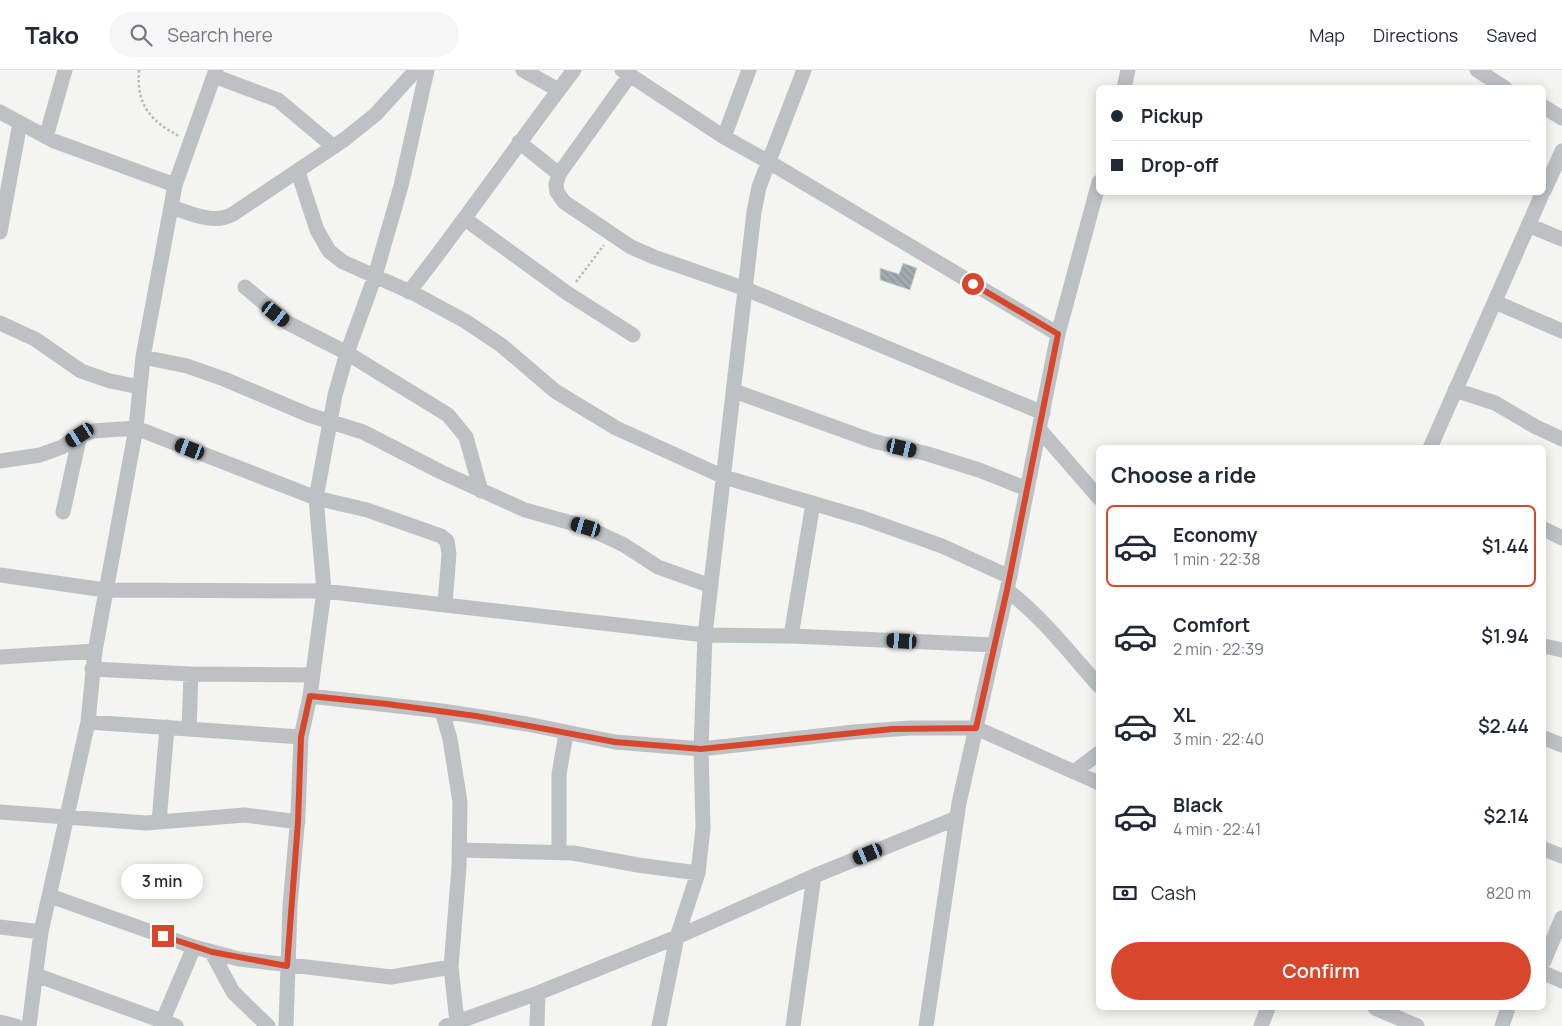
<!DOCTYPE html>
<html lang="en">
<head>
<meta charset="utf-8">
<style>
  :root { --surface:#fff; --page:#f6f6f7; --text:#1f2937; --muted:#747a83; --line:#e0e1e3; --accent:#d8462c }
  body { margin:0; font-family:Manrope,sans-serif; background:var(--page); color:var(--text); height:100vh; display:flex; flex-direction:column; font-size:19px; white-space:nowrap }
  * { box-sizing:border-box; margin:0 }
  p { font-size:16px; color:var(--muted) }
  .icon { flex:none; width:28px; height:28px; fill:none; stroke:currentColor; stroke-width:2; stroke-linecap:round; stroke-linejoin:round }
  .map { position:relative; flex:1; overflow:hidden }
  .details { position:absolute; left:1096px; top:375px; width:450px; height:565px; display:flex; flex-direction:column; background:var(--surface); border-radius:8px; box-shadow:0 2px 12px #0003 }
  .details>* { flex:none }
  .hud { position:absolute; left:1096px; top:15px; width:450px; height:110px; border-radius:8px; box-shadow:0 2px 12px #0003; display:grid; align-content:center; height:110px; padding:0 15px; background:var(--surface) }
  .end { position:absolute; width:22px; height:22px; margin:-11px; border:6px solid #d8462c; background:#fff; box-shadow:0 0 0 2px #fff }
  .from { border-radius:50% }
  .bubble { position:absolute; height:35px; border-radius:18px; background:var(--surface); box-shadow:0 2px 12px #0003; font-size:16px; font-weight:600; line-height:35px; text-align:center }
  .car { position:absolute; width:15px; height:30px; margin:-15px -8px; border-radius:6px; box-shadow:0 0 4px 1px #0007; background:linear-gradient(#222 24%,#8ab4d8 0 40%,#222 0 76%,#8ab4d8 0 86%,#222 0) }
  .hud b { display:flex; align-items:center; gap:18px; height:48px; font-size:19px }
  .hud b+b { border-top:1px solid var(--line) }
  .hud i { width:12px; height:12px; background:var(--text) }
  ul { padding:0; list-style:none }
  li { display:flex; align-items:center; gap:15px; height:82px; margin:0 10px 8px; padding:0 5px; border:2px solid transparent; border-radius:8px }
  li div { flex:1 }
  li b { display:block; font-size:19px }
  li em { font-style:normal; font-weight:600 }
  li.active { border-color:var(--accent) }
  li>.icon { width:45px; height:45px; stroke-width:1.5 }
  h2 { padding:0 15px; font-size:22px; line-height:60px }
  .pay { display:flex; align-items:center; gap:12px; height:55px; padding:0 15px; font-size:19px }
  .pay p { margin-inline-start:auto }
  .button { display:flex; gap:10px; margin-top:auto; padding:10px 15px }
  .button a { flex:1; height:58px; border-radius:30px; background:var(--accent); color:#fff; font-size:20px; font-weight:600; line-height:58px; text-align:center }
  header { display:flex; align-items:center; gap:30px; box-sizing:border-box; height:70px; padding:0 25px; background:var(--surface); border-bottom:1px solid var(--line) }
  header strong { font-size:24px }
  nav { display:flex; gap:28px; margin-inline-start:auto; font-size:18px }
  .search { width:350px; height:45px; background:var(--page); display:flex; align-items:center; gap:12px; box-sizing:border-box; padding:0 18px; border-radius:28px; color:var(--muted); font-size:19px }
  .map>svg:first-child { display:block }
</style>
</head>
<body>
<header>
<strong>Tako</strong>
<div class="search"><svg class="icon" aria-label="search" viewBox="0 0 24 24"><circle cx="10" cy="10" r="6"/><path d="M15 15l6 6"/></svg>Search here</div>
<nav><a>Map</a><a>Directions</a><a>Saved</a></nav>
</header>
<div class="map">
<svg width="1562" height="956" viewBox="0 0 1562 956">
  <defs>
    <pattern id="building-back-hatch" width="6" height="6" patternUnits="userSpaceOnUse" patternTransform="scale(1.25)"><rect width="6" height="6" fill="#a3adb0"/><path d="M-1 5l2 2M0 0l6 6M5-1l2 2" fill="none" stroke="#889194"/></pattern>
  </defs>
  <rect width="100%" height="100%" fill="#f4f4f0"/>
  <!-- building -->
  <path fill="url(#building-back-hatch)" stroke="#d5d5d3" d="M 903,193 L 917,198 L 910,220 L 880,210 L 880,198 L 899,204 Z"/>
  <g fill="none" stroke-linecap="round" stroke-linejoin="round">
    <!-- path -->
    <path stroke="#b7babc" stroke-width="2.5" stroke-dasharray="2.5 2.5" stroke-linecap="butt" d="M 139,0 C 136,34 150,51 179,66
      M 576,212 L 604,175"/>
    <!-- minor -->
    <path stroke="#bdc1c4" stroke-width="15" d="M 523,0 L 558,20
      M 622,0 L 724,67 L 769,92 L 1058,264
      M 1477,0 L 1505,18
      M 630,5 L 559,104 L 556,114 L 557,122 L 564,132 L 631,177 L 654,187 L 746,219 L 1043,343
      M 214,6 L 278,30 L 334,77
      M 1124,18 L 1128,0
      M 1544,37 L 1562,48
      M 0,42 L 54,71 L 175,115
      M 46,67 L 65,0
      M 724,67 L 749,0
      M 519,72 L 559,104
      M 298,102 L 317,160 L 329,181 L 343,192 L 415,224 L 465,251 L 501,275 L 555,321 L 616,358 L 724,407 L 863,448 L 942,476 L 1010,507
      M 1544,121 L 1562,81
      M 171,137 C 190,143 214,155 233,144 L 345,69 L 376,44 L 416,0
      M 465,149 L 567,223 L 633,265
      M 1528,155 L 1562,169
      M 0,162 L 20,53
      M 245,217 L 288,253 L 347,283 L 448,345 L 466,367 L 481,421
      M 409,222 C 466,149 518,73 574,0
      M 1495,232 L 1562,261
      M 0,253 L 35,269 L 81,301 L 110,311 L 140,317
      M 143,287 L 187,296 L 224,309 L 309,345 L 363,362 L 441,402 L 505,431 L 525,440 L 586,457 L 624,475 L 658,497 L 711,516
      M 1455,320 L 1495,333 L 1536,357 L 1562,369
      M 734,321 L 873,371 L 928,384 L 979,400 L 1027,419
      M 1040,360 L 1099,428
      M 1430,378 L 1543,122
      M 0,391 L 40,385 L 62,377 L 80,365 L 93,361 L 136,358 L 316,428 L 367,440 L 441,466 L 447,471 L 449,484 L 445,534
      M 63,442 L 80,365
      M 1544,459 L 1562,468
      M 0,505 L 105,520 L 324,521 L 705,565 L 791,566 L 995,575
      M 1007,520 C 1043,548 1069,582 1099,616
      M 791,566 L 813,433
      M 1544,576 L 1562,580
      M 0,587 L 95,581
      M 92,599 L 191,604 L 313,605
      M 310,626 L 442,641 L 527,654 L 615,672 L 701,679 L 854,662 L 910,658 L 976,658 L 1099,713
      M 442,641 L 450,669 L 460,732 L 459,797 L 451,897 L 457,952
      M 88,652 L 301,667
      M 189,659 L 191,604
      M 1544,668 L 1562,675
      M 1074,702 L 1099,683
      M 0,742 L 146,753 L 245,745 L 298,752
      M 159,752 L 167,657
      M 1544,779 L 1562,786
      M 459,780 L 573,783 L 638,795 L 698,803
      M 559,782 L 559,704 L 566,664
      M 50,826 L 194,877 L 239,889 L 391,907 L 451,897
      M 0,857 L 41,862
      M 212,883 L 233,922 L 268,956
      M 1544,891 L 1562,848
      M 1544,903 L 1562,911
      M 36,905 L 176,956
      M 1375,938 L 1417,956
      M 163,950 L 194,877
      M 0,952 L 16,956
      M 29,956 L 41,862 L 88,652 L 95,581 L 136,358 L 143,287 L 171,137 L 175,115 L 216,0
      M 286,956 L 290,836 L 298,745 L 301,667 L 310,626 L 324,521 L 316,428 L 335,325 L 347,283 L 375,206 L 401,116 L 427,0
      M 446,956 L 538,923 L 677,867 L 814,806 L 957,748
      M 537,956 L 538,923
      M 659,956 L 677,867 L 698,803 L 703,758 L 701,679 L 705,565 L 754,142 L 759,117 L 804,0
      M 793,956 L 814,806
      M 926,956 L 959,733 L 1007,520 L 1058,264 L 1099,112
      M 1261,956 L 1268,938
      M 1502,956 L 1508,938"/>
  </g>
  <g fill="none" stroke-linecap="round" stroke-linejoin="round">
    <!-- route -->
    <path stroke="#d8462c" stroke-width="6" d="M 163,866 L 212,882 L 287,896 L 298,752 L 301,667 L 310,626 L 387,634 L 476,646 L 615,672 L 701,679 L 892,659 L 976,658 L 1007,520 L 1058,264 L 973,214"/>
  </g>
</svg>
<i class="end from" style="left:973px;top:214px"></i>
<i class="end" style="left:163px;top:866px"></i>
<div class="bubble" style="left:121px;top:794px;width:82px">3 min</div>
<i class="car" style="left:276px;top:244px;rotate:128deg"></i>
<i class="car" style="left:80px;top:365px;rotate:237deg"></i>
<i class="car" style="left:902px;top:378px;rotate:103deg"></i>
<i class="car" style="left:190px;top:379px;rotate:291deg"></i>
<i class="car" style="left:586px;top:457px;rotate:286deg"></i>
<i class="car" style="left:902px;top:571px;rotate:273deg"></i>
<i class="car" style="left:868px;top:784px;rotate:248deg"></i>
<div class="hud">
<b><i class="from"></i>Pickup</b>
<b><i></i>Drop-off</b>
</div>
<section class="details">
<h2>Choose a ride</h2>
<ul>
<li class="active"><svg class="icon" aria-label="car" viewBox="0 0 24 24"><path d="M5 17H2v-5l4-1 3-4h7l3 4 3 1v5h-3M9 17h6M6 11h13"/><circle cx="7" cy="17" r="2"/><circle cx="17" cy="17" r="2"/></svg><div><b>Economy</b><p>1 min · 22:38</p></div><em>$1.44</em></li>
<li><svg class="icon" aria-label="car" viewBox="0 0 24 24"><path d="M5 17H2v-5l4-1 3-4h7l3 4 3 1v5h-3M9 17h6M6 11h13"/><circle cx="7" cy="17" r="2"/><circle cx="17" cy="17" r="2"/></svg><div><b>Comfort</b><p>2 min · 22:39</p></div><em>$1.94</em></li>
<li><svg class="icon" aria-label="car" viewBox="0 0 24 24"><path d="M5 17H2v-5l4-1 3-4h7l3 4 3 1v5h-3M9 17h6M6 11h13"/><circle cx="7" cy="17" r="2"/><circle cx="17" cy="17" r="2"/></svg><div><b>XL</b><p>3 min · 22:40</p></div><em>$2.44</em></li>
<li><svg class="icon" aria-label="car" viewBox="0 0 24 24"><path d="M5 17H2v-5l4-1 3-4h7l3 4 3 1v5h-3M9 17h6M6 11h13"/><circle cx="7" cy="17" r="2"/><circle cx="17" cy="17" r="2"/></svg><div><b>Black</b><p>4 min · 22:41</p></div><em>$2.14</em></li>
</ul>
<div class="pay"><svg class="icon" aria-label="cash" viewBox="0 0 24 24"><path d="M3 7h18v10H3z"/><circle cx="12" cy="12" r="2"/></svg>Cash<p>820 m</p></div>
<div class="button"><a>Confirm</a></div>
</section>
</div>
</body>
</html>
